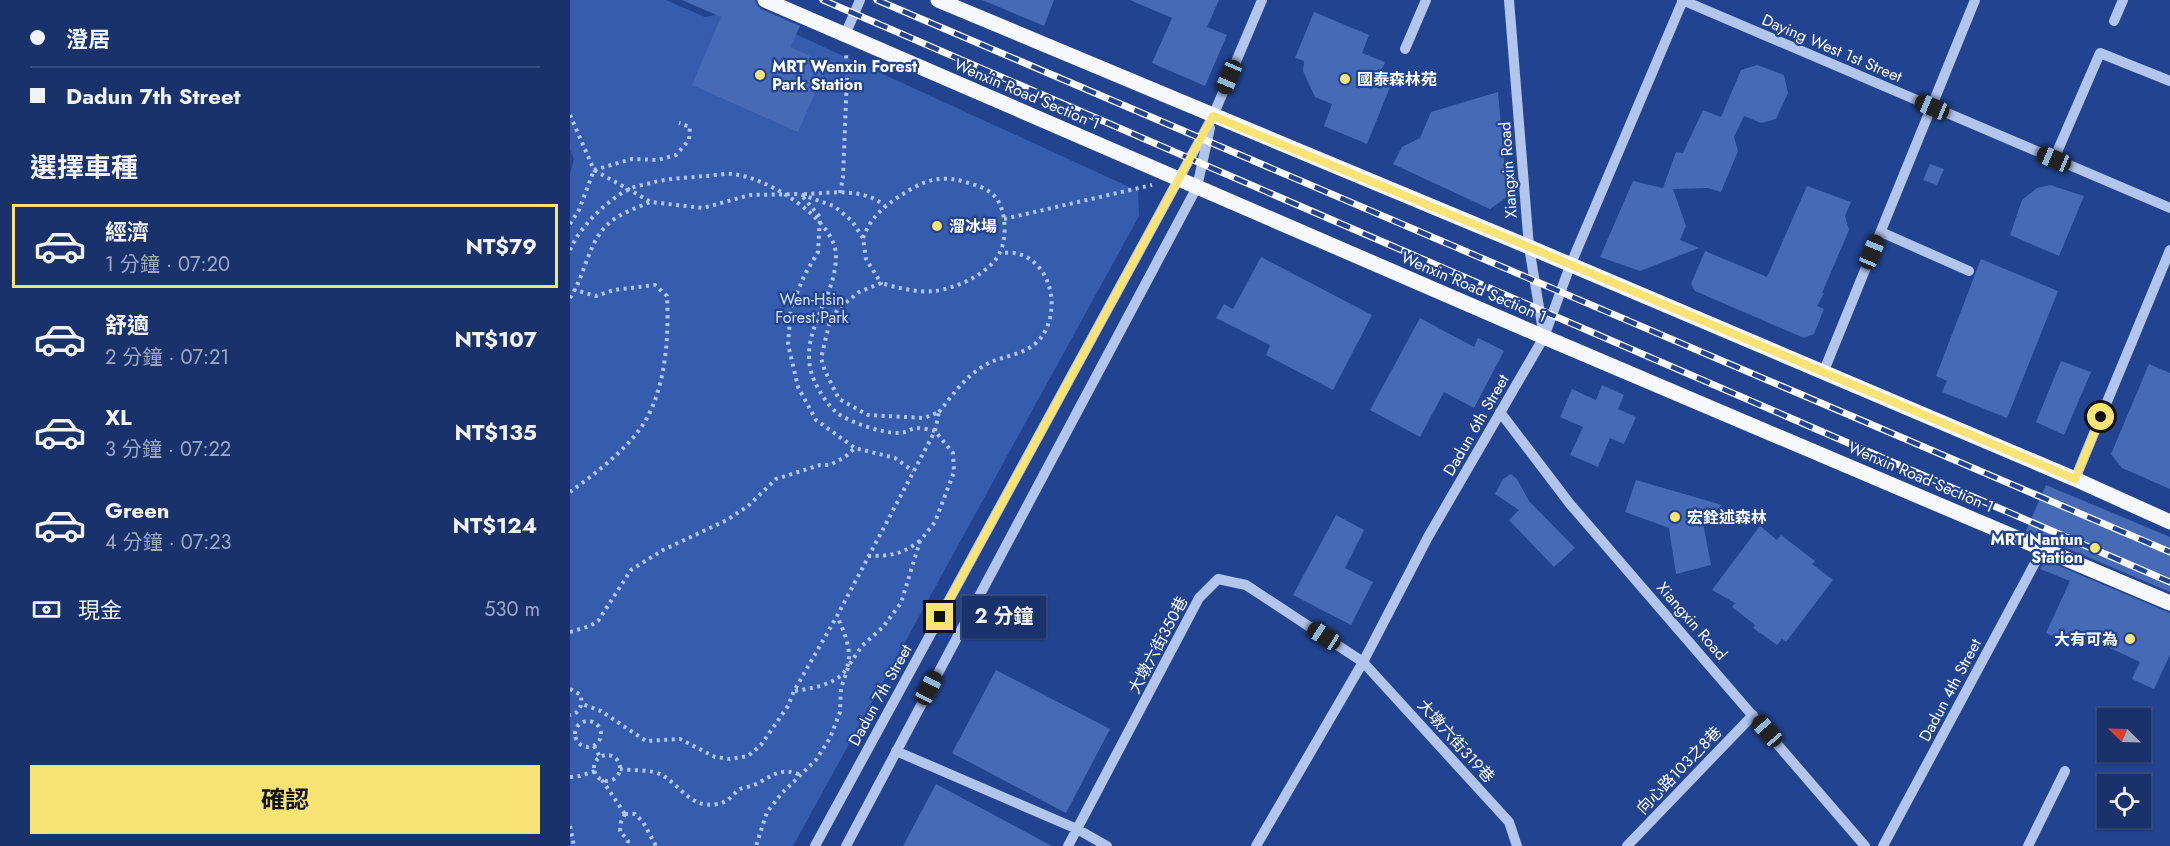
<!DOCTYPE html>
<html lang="zh-TW">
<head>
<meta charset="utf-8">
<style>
  :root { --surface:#19326c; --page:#263e74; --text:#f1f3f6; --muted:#9faac2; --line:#374d7f; --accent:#f9e374 }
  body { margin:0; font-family:Jost,"Noto Sans TC",sans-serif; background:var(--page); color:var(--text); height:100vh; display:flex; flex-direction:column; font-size:22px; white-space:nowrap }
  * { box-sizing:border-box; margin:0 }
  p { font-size:20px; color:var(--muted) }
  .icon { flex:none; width:33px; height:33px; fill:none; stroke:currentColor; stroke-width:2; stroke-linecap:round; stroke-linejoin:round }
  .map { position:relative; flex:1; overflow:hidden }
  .panel { display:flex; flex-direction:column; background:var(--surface); width:570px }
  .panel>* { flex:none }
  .top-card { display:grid; align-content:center; height:132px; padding:0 30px; background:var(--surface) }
  .needle { width:39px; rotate:293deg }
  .controls { position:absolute; left:1527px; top:708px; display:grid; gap:12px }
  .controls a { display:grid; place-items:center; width:54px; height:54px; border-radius:0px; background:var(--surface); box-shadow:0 2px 4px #0004,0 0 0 2px var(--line); font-size:30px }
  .end { position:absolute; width:27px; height:27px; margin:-14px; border:8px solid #f9e374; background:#111; box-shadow:0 0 0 3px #111 }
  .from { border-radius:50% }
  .bubble { position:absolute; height:42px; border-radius:0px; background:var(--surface); box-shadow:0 2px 4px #0004,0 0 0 2px var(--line); font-size:20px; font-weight:700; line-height:42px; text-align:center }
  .car { position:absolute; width:18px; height:36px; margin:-18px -9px; border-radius:8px; box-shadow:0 0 4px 2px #0007; background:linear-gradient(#222 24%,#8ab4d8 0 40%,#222 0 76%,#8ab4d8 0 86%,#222 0) }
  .top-card b { display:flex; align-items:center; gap:21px; height:57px; font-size:22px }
  .top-card b+b { border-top:2px solid var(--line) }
  .top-card i { width:15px; height:15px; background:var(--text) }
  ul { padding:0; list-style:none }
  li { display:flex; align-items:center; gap:18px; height:84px; margin:0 12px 9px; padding:0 18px; border:3px solid transparent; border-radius:0px }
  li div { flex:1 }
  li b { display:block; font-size:22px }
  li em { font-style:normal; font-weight:700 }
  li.current { border-color:var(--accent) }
  li>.icon { width:54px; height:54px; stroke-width:1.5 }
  h2 { padding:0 30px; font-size:27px; line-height:72px }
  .pay { display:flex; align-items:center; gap:15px; height:66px; padding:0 30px; font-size:22px }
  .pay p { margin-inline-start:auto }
  .primary-button { display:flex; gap:12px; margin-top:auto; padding:12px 30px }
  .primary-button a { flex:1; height:69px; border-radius:0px; background:var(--accent); color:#111; font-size:24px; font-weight:700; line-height:69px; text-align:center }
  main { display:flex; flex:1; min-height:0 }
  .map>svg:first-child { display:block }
</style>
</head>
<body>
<main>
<section class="panel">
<div class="top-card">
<b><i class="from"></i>澄居</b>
<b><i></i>Dadun 7th Street</b>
</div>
<h2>選擇車種</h2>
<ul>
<li class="current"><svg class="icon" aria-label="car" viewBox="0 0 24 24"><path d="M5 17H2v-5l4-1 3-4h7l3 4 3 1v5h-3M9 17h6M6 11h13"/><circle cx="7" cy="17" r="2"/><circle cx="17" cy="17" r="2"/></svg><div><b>經濟</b><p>1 分鐘 · 07:20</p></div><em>NT$79</em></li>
<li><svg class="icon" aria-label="car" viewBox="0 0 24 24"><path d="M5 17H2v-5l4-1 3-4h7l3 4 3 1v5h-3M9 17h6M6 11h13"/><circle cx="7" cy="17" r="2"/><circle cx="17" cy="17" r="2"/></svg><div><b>舒適</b><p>2 分鐘 · 07:21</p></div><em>NT$107</em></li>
<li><svg class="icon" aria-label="car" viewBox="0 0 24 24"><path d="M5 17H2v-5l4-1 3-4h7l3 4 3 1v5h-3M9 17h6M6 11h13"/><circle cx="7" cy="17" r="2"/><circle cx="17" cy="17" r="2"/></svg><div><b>XL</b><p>3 分鐘 · 07:22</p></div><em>NT$135</em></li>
<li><svg class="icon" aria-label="car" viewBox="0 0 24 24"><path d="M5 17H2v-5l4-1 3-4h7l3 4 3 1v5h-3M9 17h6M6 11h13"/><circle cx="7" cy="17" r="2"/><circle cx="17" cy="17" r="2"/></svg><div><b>Green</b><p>4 分鐘 · 07:23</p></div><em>NT$124</em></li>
</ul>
<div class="pay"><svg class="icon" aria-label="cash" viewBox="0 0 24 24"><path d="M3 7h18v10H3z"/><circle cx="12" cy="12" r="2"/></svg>現金<p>530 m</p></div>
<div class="primary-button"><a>確認</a></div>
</section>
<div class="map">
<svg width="1600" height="846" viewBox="0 0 1600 846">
  <rect width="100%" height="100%" fill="#214390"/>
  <!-- green -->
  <path fill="#355cad" d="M 0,0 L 96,0 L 135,17 L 173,10 L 568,191 L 569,216 L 223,846 L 0,846 L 0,174 L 4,159 L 0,150 Z"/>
  <!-- building -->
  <path fill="#466ab5" d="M 112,0 L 185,0 L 187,5 L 191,9 L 230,26 L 220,47 L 258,64 L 228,132 L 122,85 L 151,17 Z
    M 412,0 L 484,0 L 474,26 Z
    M 560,0 L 649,0 L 637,27 L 657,35 L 635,86 L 582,63 L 602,18 Z
    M 744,12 L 799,35 L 792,53 L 815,62 L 809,77 L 822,82 L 797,144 L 754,126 L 762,104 L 745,97 L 733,71 L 734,61 L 725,58 Z
    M 1187,65 L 1214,75 L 1218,93 L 1206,119 L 1191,123 L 1174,116 L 1164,137 L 1168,151 L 1151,192 L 1138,188 L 1103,189 L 1116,226 L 1110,240 L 1129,248 L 1070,271 L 1030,257 L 1063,181 L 1093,188 L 1106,152 L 1113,153 L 1133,110 L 1151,117 L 1171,70 Z
    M 928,92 L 937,197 L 920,209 L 823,164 L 832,147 L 850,138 L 861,112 Z
    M 1360,164 L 1374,169 L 1367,185 L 1353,180 Z
    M 1480,185 L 1514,196 L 1489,256 L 1440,235 L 1452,200 L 1467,188 Z
    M 1237,186 L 1281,202 L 1275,216 L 1279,230 L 1252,293 L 1254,293 L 1247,306 L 1254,309 L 1244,334 L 1234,338 L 1125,291 L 1121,284 L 1135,251 L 1197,277 Z
    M 691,257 L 802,315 L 763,390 L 696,355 L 700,345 L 646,318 L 654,304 L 663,309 Z
    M 1411,259 L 1488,291 L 1437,418 L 1372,392 L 1377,381 L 1366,376 Z
    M 850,318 L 904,347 L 908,338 L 934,351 L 904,408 L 874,392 L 850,437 L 800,410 Z
    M 1491,361 L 1521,372 L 1494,435 L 1466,422 Z
    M 1579,364 L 1600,373 L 1600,489 L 1552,468 L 1541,454 Z
    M 1032,385 L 1054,395 L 1048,409 L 1066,417 L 1054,444 L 1040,438 L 1028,467 L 1000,455 L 1013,427 L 990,417 L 1002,389 L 1026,400 Z
    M 941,474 L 947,479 L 959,501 L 1005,548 L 984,567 L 939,520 L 949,510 L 925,494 L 933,479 Z
    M 1066,480 L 1152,505 L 1133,523 L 1141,565 L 1106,574 L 1099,528 L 1055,512 Z
    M 1476,485 L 1600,537 L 1600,592 L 1456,531 Z
    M 766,515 L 794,530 L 775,568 L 803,582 L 781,625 L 723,595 Z
    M 1190,526 L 1207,540 L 1211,535 L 1245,561 L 1242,564 L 1263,580 L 1216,642 L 1212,639 L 1207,645 L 1183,628 L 1185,625 L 1162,607 L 1165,603 L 1142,590 Z
    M 1475,560 L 1600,613 L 1600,655 L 1584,689 L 1562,679 L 1570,662 L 1508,633 L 1502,645 L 1476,633 L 1500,581 L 1470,569 Z
    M 426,670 L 540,729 L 496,813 L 382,753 Z
    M 366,784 L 482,846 L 333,846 Z"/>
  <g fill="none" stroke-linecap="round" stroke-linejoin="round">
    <!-- path -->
    <path stroke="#b2c5ec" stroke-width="4" stroke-dasharray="3 4.5" stroke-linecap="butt" d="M 0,115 L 24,170 L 62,159 L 88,160 L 106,155 L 119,140 L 120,127 L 109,123
      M 270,193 L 273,178 L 277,75 L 276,53
      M 234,194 C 261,193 293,187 315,206
      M 233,197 L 250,217 L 248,252 L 235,274 L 221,307 L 218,344 L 228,387 L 246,420 L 285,448 L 325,458 L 343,471
      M 434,219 L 582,185
      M 0,224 L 9,210 L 24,170 L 81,202 L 133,208 L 180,195 L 230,194 L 264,206 L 282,221 L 293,238 L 296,259 L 311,283 L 289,292 L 269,308 L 260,321 L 251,358 L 255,371 L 269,399 L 298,415 L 354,418 L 369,412 L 365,431 L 267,616 L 224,691 L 218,706 L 191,745 L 178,756 L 160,759 L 145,757 L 110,739 L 76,741 L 31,711 L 12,704
      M 293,238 C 302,213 321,201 343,188 C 361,178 376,176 395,182 C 406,185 420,189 427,199 C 436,212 437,238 430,252 C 421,273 387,288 365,291 C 348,293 328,288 311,283
      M 0,250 C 9,228 37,200 59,189 C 65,186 74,185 81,183 C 98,178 117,178 135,176 C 143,176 153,173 162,174 C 195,176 266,219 266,256 C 266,304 219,339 249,390 C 253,397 260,407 266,412 C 278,422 314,434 330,433 C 336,433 341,428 347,428 C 353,428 360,430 365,431 L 383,453 L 384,472 L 365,522 L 350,541 L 331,603 L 313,627 L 292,646 L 279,665 L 271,688 L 270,712 L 260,738 L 246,760 L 212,793 L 197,812 L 186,846
      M 0,298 C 17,273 18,235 46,218 C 56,211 69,207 80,202
      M 369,412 C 384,393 397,374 419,363 C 433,356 453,355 466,343 C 492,319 485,265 449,254 C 443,252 436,253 430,253
      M 0,492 C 27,472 60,448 77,418 C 96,383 99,335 97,296 L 85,285 L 44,290 L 26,296 L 5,290
      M 298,556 C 321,556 330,555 350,541
      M 0,632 L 20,626 L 28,621 L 61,570 L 93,550 L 157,520 L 178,506 L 206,479 L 250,465 L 260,465 L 275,457 L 285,448
      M 0,689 L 11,695 C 12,705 11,713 0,715
      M 225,691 C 280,683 291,667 267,616
      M5 734a13 13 0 1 1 26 0a13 13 0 1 1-26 0Z
      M 24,746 L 30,757
      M24 768a13 13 0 1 1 26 0a13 13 0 1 1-26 0Z
      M 50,769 C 62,771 81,769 92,775 C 111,786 121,809 147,804 C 160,802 162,794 170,789 C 174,787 180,787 184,785 C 202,777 209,766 231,775
      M 0,777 L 10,776 L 25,771
      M 32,780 L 55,814
      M 55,814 L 65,814 L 73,822 L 86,846
      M 55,814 L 51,822 L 50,831 L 58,841 L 57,846
      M 0,826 L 4,846"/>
    <!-- minor -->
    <path stroke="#b2c5ec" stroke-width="10" d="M 939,0 L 959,247 L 974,337
      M 1112,0 L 1600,208
      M 1544,21 L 1553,0
      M 275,35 L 290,0
      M 835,49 L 856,0
      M 1484,159 L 1530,53 L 1600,81
      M 1311,232 L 1399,271
      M 1253,373 L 1405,0
      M 930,412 L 1000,504 L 1295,846
      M 1505,479 L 1600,250
      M 326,751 L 507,829 L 537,846
      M 245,846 L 643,116 L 692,0
      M 276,846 L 627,187 L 640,128
      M 498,846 L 629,598 L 648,579 L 676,585 L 793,662 L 939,822 L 947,846
      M 686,846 L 793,662 L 858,537 L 974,337 L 1000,266 L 1113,0
      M 1057,846 L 1183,715
      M 1313,846 L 1473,548
      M 1458,846 L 1495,771"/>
    <!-- major -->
    <path stroke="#f8f9ff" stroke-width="15" d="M 195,0 L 974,337 L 1600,603
      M 368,0 L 959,247 L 1505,479 L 1600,522"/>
    <!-- rail casing -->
    <g stroke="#fff" stroke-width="7">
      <path id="rail" d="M 253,0 L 1600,582
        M 307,0 L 1600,552"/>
    </g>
    <!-- rail -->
    <use href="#rail" stroke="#214390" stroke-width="4.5" stroke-dasharray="14" stroke-linecap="butt"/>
  </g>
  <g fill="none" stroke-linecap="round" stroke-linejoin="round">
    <!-- route -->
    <path stroke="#f9e374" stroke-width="8" d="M 370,617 L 643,116 L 959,247 L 1505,479 L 1531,417"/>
  </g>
  <!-- markers -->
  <g fill="#f9e374" stroke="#214390" stroke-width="2">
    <circle cx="190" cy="75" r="6"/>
    <circle cx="775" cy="79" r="6"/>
    <circle cx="367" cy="226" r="6"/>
    <circle cx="1105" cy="517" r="6"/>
    <circle cx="1525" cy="548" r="6"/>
    <circle cx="1560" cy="639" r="6"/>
  </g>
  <g text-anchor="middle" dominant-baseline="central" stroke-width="4.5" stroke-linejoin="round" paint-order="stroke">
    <!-- street labels -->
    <g font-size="16" fill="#fff" stroke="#214390">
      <text transform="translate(1262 48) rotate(23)">Daying West 1st Street</text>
      <text transform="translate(457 94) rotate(23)">Wenxin Road Section 1</text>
      <text transform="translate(938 170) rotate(-94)">Xiangxin Road</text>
      <text transform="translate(904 287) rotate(23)">Wenxin Road Section 1</text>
      <text transform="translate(906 425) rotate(-60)">Dadun 6th Street</text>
      <text transform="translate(1351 477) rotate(23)">Wenxin Road Section 1</text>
      <text transform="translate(1122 621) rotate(49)">Xiangxin Road</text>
      <text transform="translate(588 645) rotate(-62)">大墩六街350巷</text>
      <text transform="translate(1380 690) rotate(-62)">Dadun 4th Street</text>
      <text transform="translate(310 695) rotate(-61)">Dadun 7th Street</text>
      <text transform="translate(886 741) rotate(48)">大墩六街319巷</text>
      <text transform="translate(1109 770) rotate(-46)">向心路103之8巷</text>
    </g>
    <!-- poi labels -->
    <g font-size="16" font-weight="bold" fill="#fff" stroke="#214390" text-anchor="start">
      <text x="202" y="66">MRT Wenxin Forest<tspan x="202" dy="18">Park Station</tspan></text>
      <text x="787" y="79">國泰森林苑</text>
      <text x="379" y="226">溜冰場</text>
      <text x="1117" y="517">宏銓述森林</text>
      <text x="1513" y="539" text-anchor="end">MRT Nantun<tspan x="1513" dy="18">Station</tspan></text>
      <text x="1548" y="639" text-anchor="end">大有可為</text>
    </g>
    <!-- park labels -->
    <g font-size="16" fill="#d7e2f9" stroke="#214390">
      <text x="242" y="299">Wen-Hsin<tspan x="242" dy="18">Forest Park</tspan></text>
    </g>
  </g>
</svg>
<div class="controls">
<a><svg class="needle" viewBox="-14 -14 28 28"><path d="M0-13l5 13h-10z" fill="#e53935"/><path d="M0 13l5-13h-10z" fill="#9faac2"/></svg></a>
<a><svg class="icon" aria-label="locate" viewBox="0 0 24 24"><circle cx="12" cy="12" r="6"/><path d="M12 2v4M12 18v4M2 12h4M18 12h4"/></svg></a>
</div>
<i class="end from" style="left:1531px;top:417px"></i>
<i class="end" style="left:370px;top:617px"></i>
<div class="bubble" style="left:392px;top:596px;width:84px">2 分鐘</div>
<i class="car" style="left:659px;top:77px;rotate:203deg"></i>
<i class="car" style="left:1362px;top:107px;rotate:293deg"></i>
<i class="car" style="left:1484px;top:159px;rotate:293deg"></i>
<i class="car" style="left:1302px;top:252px;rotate:22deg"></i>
<i class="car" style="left:754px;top:636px;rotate:303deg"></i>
<i class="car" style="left:359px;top:688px;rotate:28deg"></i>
<i class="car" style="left:1197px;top:731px;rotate:319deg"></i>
</div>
</main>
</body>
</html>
